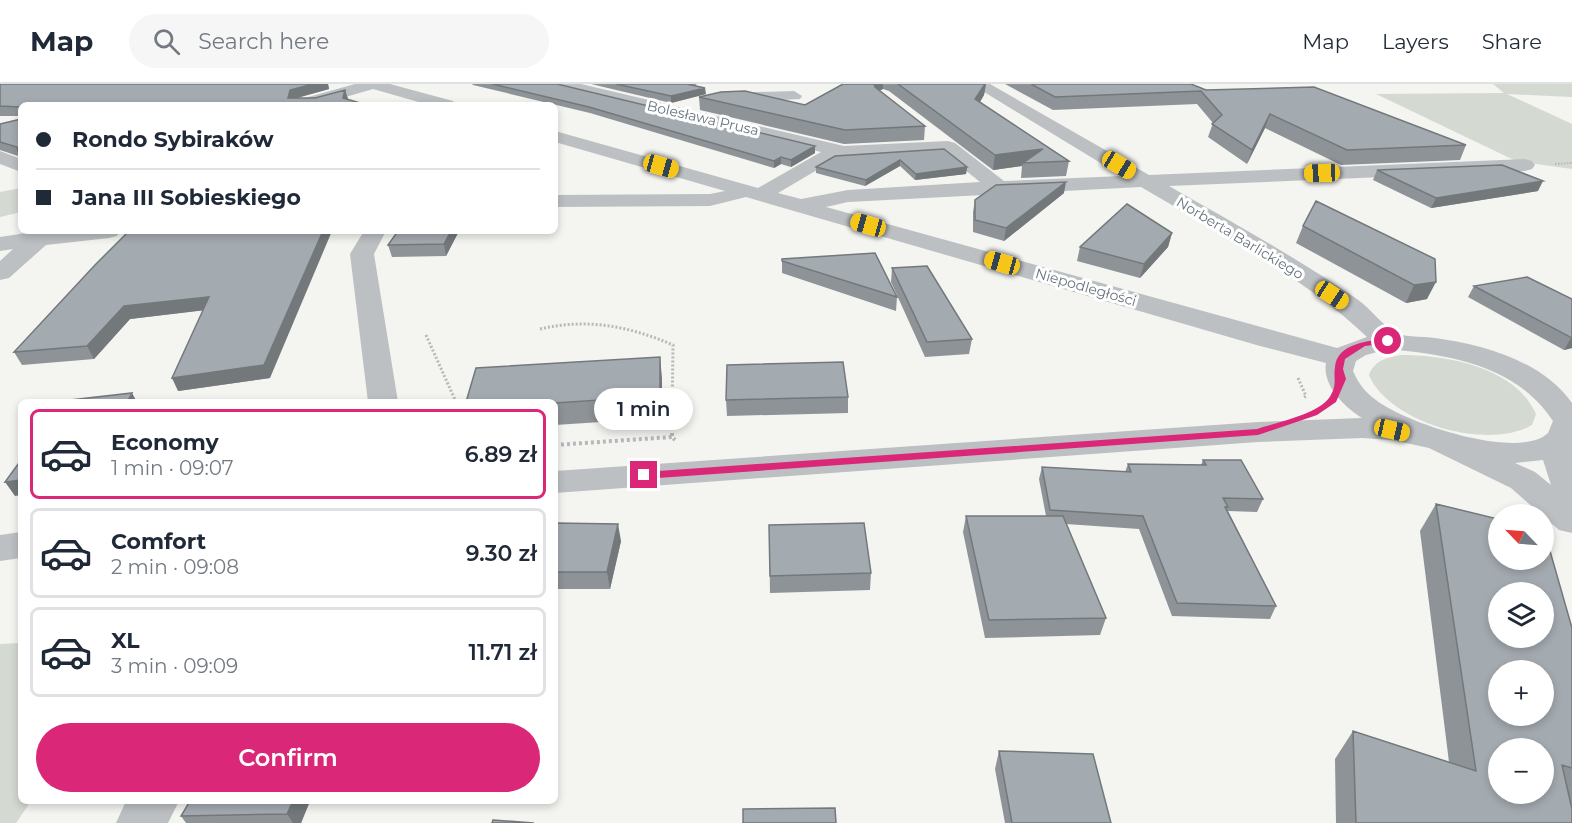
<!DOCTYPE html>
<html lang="en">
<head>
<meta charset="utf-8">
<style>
  :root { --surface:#fff; --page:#f6f6f7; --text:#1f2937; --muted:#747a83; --line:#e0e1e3; --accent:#db2777 }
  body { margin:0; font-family:Montserrat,sans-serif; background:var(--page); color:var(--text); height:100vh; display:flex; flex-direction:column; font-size:22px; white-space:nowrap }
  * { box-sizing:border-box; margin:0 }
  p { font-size:20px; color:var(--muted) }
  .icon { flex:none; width:33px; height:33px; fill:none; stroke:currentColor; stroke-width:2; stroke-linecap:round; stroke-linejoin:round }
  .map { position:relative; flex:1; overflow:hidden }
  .drawer { position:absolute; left:18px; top:315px; width:540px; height:405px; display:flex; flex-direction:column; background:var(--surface); border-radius:9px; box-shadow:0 3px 9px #0003 }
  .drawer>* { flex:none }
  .banner { position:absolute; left:18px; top:18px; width:540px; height:132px; border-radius:9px; box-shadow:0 3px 9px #0003; display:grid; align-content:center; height:132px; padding:0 18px; background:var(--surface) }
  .needle { width:39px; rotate:295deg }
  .buttons { position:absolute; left:1488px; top:420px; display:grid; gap:12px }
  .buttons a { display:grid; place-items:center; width:66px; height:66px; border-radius:50%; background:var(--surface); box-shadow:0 3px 9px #0003; font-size:30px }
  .end { position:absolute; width:27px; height:27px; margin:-14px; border:8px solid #db2777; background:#fff; box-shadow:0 0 0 3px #fff }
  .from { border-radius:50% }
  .bubble { position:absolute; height:42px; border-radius:21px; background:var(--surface); box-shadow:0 3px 9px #0003; font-size:20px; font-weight:600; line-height:42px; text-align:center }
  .car { position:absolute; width:18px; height:36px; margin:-18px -9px; border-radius:8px; box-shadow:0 0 4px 2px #0007; background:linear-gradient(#f5c518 24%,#345 0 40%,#f5c518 0 76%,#345 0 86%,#f5c518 0) }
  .banner b { display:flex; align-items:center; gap:21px; height:57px; font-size:22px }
  .banner b+b { border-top:2px solid var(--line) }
  .banner i { width:15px; height:15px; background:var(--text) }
  ul { padding:10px 0 0; list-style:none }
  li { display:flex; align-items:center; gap:18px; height:90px; margin:0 12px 9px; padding:0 6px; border:3px solid var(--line); border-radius:9px }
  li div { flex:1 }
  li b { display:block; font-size:22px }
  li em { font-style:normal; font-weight:600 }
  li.selected { border-color:var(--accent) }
  li>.icon { width:54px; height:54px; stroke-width:1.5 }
  .button { display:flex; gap:12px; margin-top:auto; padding:12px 18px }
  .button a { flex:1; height:69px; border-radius:36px; background:var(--accent); color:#fff; font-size:24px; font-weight:600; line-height:69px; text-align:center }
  header { display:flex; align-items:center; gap:36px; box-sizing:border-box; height:84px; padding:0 30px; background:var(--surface); border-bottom:2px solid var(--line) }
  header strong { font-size:28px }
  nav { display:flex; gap:33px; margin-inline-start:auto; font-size:21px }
  .search { width:420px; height:54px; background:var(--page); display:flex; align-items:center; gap:15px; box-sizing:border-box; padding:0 21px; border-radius:33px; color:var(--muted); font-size:22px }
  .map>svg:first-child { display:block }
</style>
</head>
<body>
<header>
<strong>Map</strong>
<div class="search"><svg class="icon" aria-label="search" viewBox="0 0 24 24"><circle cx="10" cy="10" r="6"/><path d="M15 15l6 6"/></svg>Search here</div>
<nav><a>Map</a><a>Layers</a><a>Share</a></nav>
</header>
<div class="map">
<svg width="1572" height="739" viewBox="0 0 1572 739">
  <rect width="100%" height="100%" fill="#f4f4f1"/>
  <!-- green -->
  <path fill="#d4d9d1" d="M 1493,0 L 1572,0 L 1572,13 L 1507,10 L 1572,40 L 1572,85 L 1516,77 L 1376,10 L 1504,9 Z
    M 21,104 L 21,128 L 0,133 L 0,108 Z
    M 1401,271 C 1447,271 1515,283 1536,330 L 1532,341 C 1488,367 1389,339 1369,291 C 1375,276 1386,274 1401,271 Z
    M 21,559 L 21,717 L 31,717 L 16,739 L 0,739 L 0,560 Z"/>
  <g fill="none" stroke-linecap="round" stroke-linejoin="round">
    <!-- path-far2 -->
    <path stroke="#b6b9bb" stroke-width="2" stroke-dasharray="1.5 1.5" stroke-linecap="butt" d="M 1555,80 L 1572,79"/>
    <!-- path-far1 -->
    <path stroke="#b6b9bb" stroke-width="3" stroke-dasharray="2 2" stroke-linecap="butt" d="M 540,245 C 587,234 629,242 673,261 L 672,339
      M 426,251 L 456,318
      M 1298,294 L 1306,312 L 1303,314"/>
    <!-- path -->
    <path stroke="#b6b9bb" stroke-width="4" stroke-dasharray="3 3" stroke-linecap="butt" d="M 672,337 L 672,353 L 675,356
      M 555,361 L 672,353"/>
    <!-- minor -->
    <path fill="#bcc0c3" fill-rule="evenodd" d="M 355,0 L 390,0 L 453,17 L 455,21 L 429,21 L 373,5 L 318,21 L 292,21 L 294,17 Z
      M 553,0 L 581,0 L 844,62 L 948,57 L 955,59 L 1004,97 L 1122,92 L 971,0 L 990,0 L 1149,91 L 1525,75 L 1532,77 L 1535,81 L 1532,85 L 1525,87 L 1169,102 C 1232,138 1297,174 1357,215 C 1370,224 1381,240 1395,248 C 1404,254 1424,252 1435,254 C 1485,261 1542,277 1572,319 L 1572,449 L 1559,446 L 1511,404 L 1429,364 L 1392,356 L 1362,354 L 1258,358 L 555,409 L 555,387 L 1258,338 L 1362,334 C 1344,323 1322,301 1326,279 L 1260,262 L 746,113 L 710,122 L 555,123 L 555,111 L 710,110 L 725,107 L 555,58 L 555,47 L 758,104 L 821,68 L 555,3 ZM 944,69 L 980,98 L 848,106 L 801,115 L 778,109 L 834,76 ZM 1141,103 C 1218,149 1302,191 1367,253 L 1337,264 L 826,123 L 848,118 ZM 1388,265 C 1450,271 1516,281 1553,337 L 1548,349 C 1519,377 1405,339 1376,316 C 1365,308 1358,299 1353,287 L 1356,277 L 1366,271 ZM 1543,376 L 1551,401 L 1535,388 L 1515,379 Z
      M 794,7 L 802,12 L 800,15 L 724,19 L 716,14 L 724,9 Z
      M 0,67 L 21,75 L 21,88 L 0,80 Z
      M 39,147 L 120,147 L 117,152 L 109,154 L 46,161 L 9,194 L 0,196 L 0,177 L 13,165 L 0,167 L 0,153 Z
      M 364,147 L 386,147 L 374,170 L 398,318 L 368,318 L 350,170 Z
      M 21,448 L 21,474 L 0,477 L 0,451 Z
      M 126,717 L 179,717 L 168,739 L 116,739 Z"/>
  </g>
  <!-- wall -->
  <path fill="#8d9397" d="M 0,0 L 328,0 L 329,5 L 297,14 L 315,14 L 345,6 L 348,15 L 21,21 L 21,32 L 0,32 Z
    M 472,0 L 557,0 L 815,62 L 815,69 L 791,83 L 781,80 L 774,84 L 590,29 L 473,1 Z
    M 591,0 L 697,0 L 694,2 L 706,10 L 671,19 Z
    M 843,0 L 986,0 L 984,11 L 980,18 L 1069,77 L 1066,92 L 1021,94 L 1022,82 L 993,86 L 889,7 L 883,5 L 879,7 L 925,42 L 924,56 L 844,60 L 700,26 L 699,13 L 805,21 Z
    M 1005,0 L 1191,0 L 1206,6 L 1466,61 L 1460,76 L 1341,81 L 1265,44 L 1247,80 L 1208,53 L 1213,39 L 1197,20 L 1053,26 Z
    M 21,35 L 21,73 L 0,66 L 0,40 Z
    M 944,65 L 967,83 L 966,90 L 915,96 L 900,82 L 865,102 L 816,89 L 816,83 Z
    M 1377,86 L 1538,107 L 1431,124 L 1373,96 Z
    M 1064,109 L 1004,157 L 973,148 L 973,128 L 975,116 Z
    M 1303,142 L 1435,175 L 1427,215 L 1406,219 L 1296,159 Z
    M 129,147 L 270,294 L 178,307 L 203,226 L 130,235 L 94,275 L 22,281 L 14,268 Z
    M 398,147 L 459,147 L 446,172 L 392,173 L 388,161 Z
    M 1172,149 L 1168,163 L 1140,194 L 1077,177 L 1080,163 Z
    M 782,175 L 897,213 L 896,227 L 782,189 Z
    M 892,184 L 972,255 L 969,270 L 925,273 L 891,198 Z
    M 1474,202 L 1572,215 L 1572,264 L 1564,266 L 1468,213 Z
    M 662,294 L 662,334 L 555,341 L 555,318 Z
    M 848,313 L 848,329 L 727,332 L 726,316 Z
    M 1203,376 L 1263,415 L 1257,428 L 1228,427 L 1276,522 L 1270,535 L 1172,532 L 1139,445 L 1066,440 L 1106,534 L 1100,551 L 985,554 L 963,448 L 966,432 L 1046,432 L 1039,395 L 1042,383 L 1125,388 L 1128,380 L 1201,381 Z
    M 1436,420 L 1572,544 L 1572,721 L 1571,720 L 1572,739 L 1336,739 L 1335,675 L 1353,647 L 1449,678 L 1420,447 Z
    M 555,439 L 621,457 L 610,505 L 555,505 Z
    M 769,441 L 871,489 L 870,506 L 770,509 Z
    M 999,667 L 1111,739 L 1005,739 L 995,685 Z
    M 310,717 L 301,739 L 186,739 L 181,732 Z"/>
  <!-- shaded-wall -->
  <path fill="#73787b" d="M 313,0 L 328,0 L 329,5 L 293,15 L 288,14 L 290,6 Z
    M 873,0 L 883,0 L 883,5 L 873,10 Z
    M 985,0 L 986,0 L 984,11 L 974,28 L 975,15 Z
    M 705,4 L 706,10 L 671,19 L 671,12 Z
    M 345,6 L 348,15 L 346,21 L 343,14 Z
    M 1270,30 L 1265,44 L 1247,80 L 1252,66 Z
    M 815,62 L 815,69 L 791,83 L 791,76 Z
    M 1043,65 L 1023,79 L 1022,82 L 993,86 L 995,71 Z
    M 781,73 L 781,80 L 774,84 L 774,77 Z
    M 900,76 L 900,82 L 865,102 L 866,96 Z
    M 967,83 L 966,90 L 915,96 L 916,90 Z
    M 1543,97 L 1538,107 L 1431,124 L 1436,114 Z
    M 1066,98 L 1064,109 L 1004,157 L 1006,144 Z
    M 323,147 L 332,147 L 270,294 L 178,307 L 172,294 Z
    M 451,147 L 459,147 L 446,172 L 444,160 Z
    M 1172,149 L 1168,163 L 1140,194 L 1144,180 Z
    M 1436,198 L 1427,215 L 1406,219 L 1414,201 Z
    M 209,213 L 215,225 L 130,235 L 94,275 L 87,262 L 124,222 Z
    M 1571,254 L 1572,254 L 1572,264 L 1564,266 Z
    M 660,273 L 662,294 L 662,334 L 660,312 Z
    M 132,309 L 137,318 L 127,318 Z
    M 21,396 L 21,411 L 15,412 L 5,398 Z
    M 618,440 L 621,457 L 610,505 L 607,488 Z
    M 293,717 L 310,717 L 301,739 L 293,739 L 287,730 Z"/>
  <!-- building -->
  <path fill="#a4abb0" stroke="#73787b" stroke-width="1.5" fill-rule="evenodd" d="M 0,0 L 313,0 L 290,6 L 288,14 L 315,14 L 345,6 L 343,14 L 367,21 L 21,21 L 21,23 L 0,22 Z
    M 492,0 L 557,0 L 815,62 L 791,76 L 781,73 L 774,77 L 589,23 Z
    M 616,0 L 687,0 L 705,4 L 671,12 Z
    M 843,0 L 874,0 L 875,3 L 925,42 L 845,46 L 699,13 L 721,8 L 745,7 L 805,21 Z
    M 898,0 L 985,0 L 975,15 L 1069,77 L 1023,79 L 1043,65 L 995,71 Z
    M 1031,0 L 1191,0 L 1206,6 L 1314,3 L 1466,61 L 1347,66 L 1270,30 L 1252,66 L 1212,40 L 1222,31 L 1201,7 L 1055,13 Z
    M 21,35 L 21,66 L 18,67 L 17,63 L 0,58 L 0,40 Z
    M 944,65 L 967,83 L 916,90 L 900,76 L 866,96 L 816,83 L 835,72 Z
    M 1502,81 L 1543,97 L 1436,114 L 1377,86 Z
    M 1066,98 L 1006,144 L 975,136 L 975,116 L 996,101 Z
    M 1316,117 L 1435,175 L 1436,198 L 1414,201 L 1303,142 Z
    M 1127,120 L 1172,149 L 1144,180 L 1080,163 Z
    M 129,147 L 323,147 L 264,281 L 172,294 L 209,213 L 124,222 L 87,262 L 14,268 L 95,181 Z
    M 398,147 L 451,147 L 444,160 L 388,161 Z
    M 875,169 L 897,213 L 782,177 L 782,175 Z
    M 927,182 L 972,255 L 927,258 L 892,184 Z
    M 1527,193 L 1572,215 L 1572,254 L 1474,202 Z
    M 660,273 L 660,312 L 555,319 L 555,318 L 466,318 L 476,284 Z
    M 843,278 L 848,313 L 726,316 L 727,281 Z
    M 132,309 L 127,318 L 62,318 L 62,317 Z
    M 21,376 L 21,396 L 5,398 Z
    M 1203,376 L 1241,376 L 1263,415 L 1223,414 L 1228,423 L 1225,423 L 1276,522 L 1177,519 L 1143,432 L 1050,426 L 1042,383 L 1131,388 L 1128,380 L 1206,381 Z
    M 1436,420 L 1498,435 L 1498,476 L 1544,476 L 1544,446 L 1572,544 L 1572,684 L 1562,681 L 1572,725 L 1572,739 L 1356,739 L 1353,647 L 1476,687 ZM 1498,508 L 1544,508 L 1544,554 L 1498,554 ZM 1498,586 L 1544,586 L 1544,632 L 1498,632 ZM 1498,664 L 1544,664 L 1544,710 L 1498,710 Z
    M 966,432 L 1063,432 L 1106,534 L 989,536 Z
    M 555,439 L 618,440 L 607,488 L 555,488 Z
    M 864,439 L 871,489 L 770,492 L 769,441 Z
    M 999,667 L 1093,670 L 1111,739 L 1012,739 Z
    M 190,717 L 293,717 L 287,730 L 181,732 Z
    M 835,724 L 836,739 L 743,739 L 743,725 Z
    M 493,736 L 534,739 L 492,739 Z"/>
  <!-- route -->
  <path fill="#db2777" d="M 1388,254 L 1391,255 L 1391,259 L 1365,262 L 1345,275 L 1343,285 L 1346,295 L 1336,318 L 1317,331 L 1258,351 L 644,395 L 639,391 L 644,388 L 1257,345 C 1275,339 1318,330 1329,314 C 1338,301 1333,295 1335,283 C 1337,259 1369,257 1388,254 Z"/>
  <g text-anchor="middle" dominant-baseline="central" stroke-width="6" stroke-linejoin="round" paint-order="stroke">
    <!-- far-street labels -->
    <g font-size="14" fill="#67747f" stroke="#fff">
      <text transform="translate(703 34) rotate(13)">Bolesława Prusa</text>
      <text transform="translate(1240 154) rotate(31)">Norberta Barlickiego</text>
      <text transform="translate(1086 203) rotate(16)">Niepodległości</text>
    </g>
  </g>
</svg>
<div class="buttons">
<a><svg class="needle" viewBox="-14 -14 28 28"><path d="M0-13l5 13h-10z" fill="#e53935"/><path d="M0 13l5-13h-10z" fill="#747a83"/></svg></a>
<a><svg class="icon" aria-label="layers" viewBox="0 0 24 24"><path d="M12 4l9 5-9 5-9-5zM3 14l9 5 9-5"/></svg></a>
<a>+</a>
<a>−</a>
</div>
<i class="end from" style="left:1388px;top:257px"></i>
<i class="end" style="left:644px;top:391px"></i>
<div class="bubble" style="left:594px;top:304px;width:99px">1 min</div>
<i class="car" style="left:1119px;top:81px;rotate:121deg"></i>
<i class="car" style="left:661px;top:82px;rotate:106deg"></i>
<i class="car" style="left:1322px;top:89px;rotate:268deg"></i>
<i class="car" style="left:868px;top:141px;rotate:286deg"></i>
<i class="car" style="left:1002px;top:179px;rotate:286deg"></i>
<i class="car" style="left:1332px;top:211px;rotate:123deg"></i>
<i class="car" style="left:1392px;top:346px;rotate:103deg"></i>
<div class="banner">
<b><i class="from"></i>Rondo Sybiraków</b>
<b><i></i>Jana III Sobieskiego</b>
</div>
<section class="drawer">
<ul>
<li class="selected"><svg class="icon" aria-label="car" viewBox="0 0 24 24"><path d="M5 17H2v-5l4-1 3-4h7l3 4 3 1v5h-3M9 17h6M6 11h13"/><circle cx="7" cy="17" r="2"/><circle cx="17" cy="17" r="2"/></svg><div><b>Economy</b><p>1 min · 09:07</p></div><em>6.89 zł</em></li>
<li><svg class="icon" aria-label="car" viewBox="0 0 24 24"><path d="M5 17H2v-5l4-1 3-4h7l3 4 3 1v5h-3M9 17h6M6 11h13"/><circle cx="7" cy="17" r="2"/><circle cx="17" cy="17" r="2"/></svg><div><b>Comfort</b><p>2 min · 09:08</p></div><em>9.30 zł</em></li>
<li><svg class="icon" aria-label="car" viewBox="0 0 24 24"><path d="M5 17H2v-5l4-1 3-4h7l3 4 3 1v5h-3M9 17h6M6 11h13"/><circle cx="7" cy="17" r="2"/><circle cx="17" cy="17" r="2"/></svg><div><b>XL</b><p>3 min · 09:09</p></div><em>11.71 zł</em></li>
</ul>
<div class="button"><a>Confirm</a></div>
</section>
</div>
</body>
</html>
